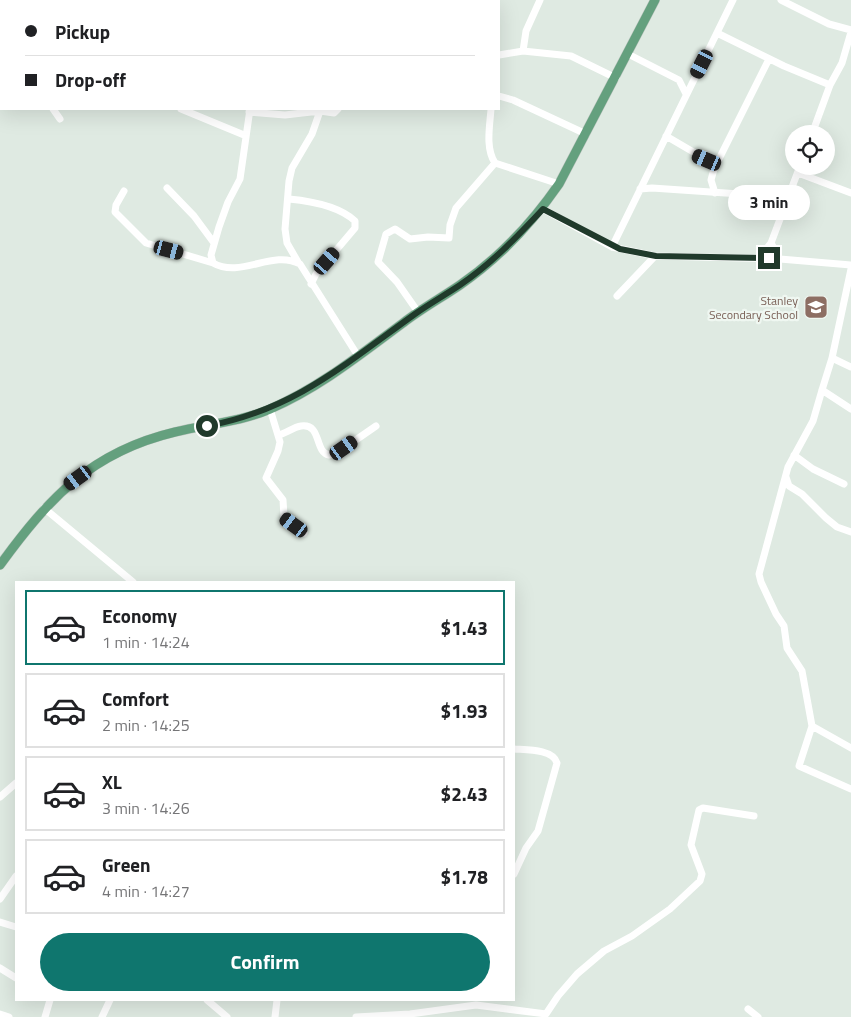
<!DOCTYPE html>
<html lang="en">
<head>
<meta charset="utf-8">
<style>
  :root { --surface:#fff; --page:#f6f6f6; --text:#202124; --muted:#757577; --line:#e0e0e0; --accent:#0f766e }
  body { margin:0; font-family:"Titillium Web",sans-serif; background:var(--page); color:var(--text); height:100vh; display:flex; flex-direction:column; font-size:19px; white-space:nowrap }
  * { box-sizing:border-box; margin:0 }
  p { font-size:16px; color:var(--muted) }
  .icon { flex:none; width:28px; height:28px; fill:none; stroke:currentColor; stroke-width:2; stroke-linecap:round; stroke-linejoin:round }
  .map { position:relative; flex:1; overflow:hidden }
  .side { position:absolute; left:15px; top:581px; width:500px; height:420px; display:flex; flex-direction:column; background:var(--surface); border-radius:0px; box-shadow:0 5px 20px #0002 }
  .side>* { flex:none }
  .hud { position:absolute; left:0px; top:0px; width:500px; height:110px; box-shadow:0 5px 20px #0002; display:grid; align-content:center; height:110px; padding:0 25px; background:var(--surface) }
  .controls { position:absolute; left:785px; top:125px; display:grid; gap:10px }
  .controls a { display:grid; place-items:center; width:50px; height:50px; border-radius:50%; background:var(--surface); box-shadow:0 5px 20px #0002; font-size:25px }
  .end { position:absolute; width:22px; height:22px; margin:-11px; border:6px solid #203a2b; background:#fff; box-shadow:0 0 0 2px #fff }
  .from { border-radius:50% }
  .bubble { position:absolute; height:35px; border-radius:18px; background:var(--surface); box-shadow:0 5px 20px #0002; font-size:16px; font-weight:700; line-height:35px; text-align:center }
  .car { position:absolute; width:15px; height:30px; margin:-15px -8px; border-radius:6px; box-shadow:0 0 4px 1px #0007; background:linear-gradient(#222 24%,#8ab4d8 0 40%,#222 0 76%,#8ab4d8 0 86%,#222 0) }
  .hud b { display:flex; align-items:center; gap:18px; height:48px; font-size:19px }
  .hud b+b { border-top:1px solid var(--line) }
  .hud i { width:12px; height:12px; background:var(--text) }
  ul { padding:9px 0 0; list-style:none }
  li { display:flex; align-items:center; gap:15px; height:75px; margin:0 10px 8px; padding:0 15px; border:2px solid var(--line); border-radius:0px }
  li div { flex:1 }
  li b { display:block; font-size:19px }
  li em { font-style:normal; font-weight:700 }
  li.selected { border-color:var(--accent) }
  li>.icon { width:45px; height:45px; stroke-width:1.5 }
  .button { display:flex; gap:10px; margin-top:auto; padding:10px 25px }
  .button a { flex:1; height:58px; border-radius:30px; background:var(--accent); color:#fff; font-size:20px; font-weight:700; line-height:58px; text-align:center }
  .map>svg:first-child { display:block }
</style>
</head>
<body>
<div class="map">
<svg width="851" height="1017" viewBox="0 0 851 1017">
  <rect width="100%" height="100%" fill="#dfeae2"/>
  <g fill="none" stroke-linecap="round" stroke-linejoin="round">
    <!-- major casing -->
    <g stroke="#bcc4bf" stroke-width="10">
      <path id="major" d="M 0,565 C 49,498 91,452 175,432 C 207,424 240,422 270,409 C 319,388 361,354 403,323 C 421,309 441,298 460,285 C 499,258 532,223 559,184 L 655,0"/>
    </g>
    <!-- minor -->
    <path stroke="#fff" stroke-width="7" d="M 249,0 L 249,1
      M 781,0 L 829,24 L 851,30
      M 487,1 L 487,0
      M 717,33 L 784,66 L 830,85
      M 0,50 L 1,51
      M 523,51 L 526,31 L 540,0
      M 628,54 L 679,80 L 686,94
      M 499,55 L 523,51 L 571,56 L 616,78
      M 499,96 L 513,100 L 586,134
      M 53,109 L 60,119
      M 181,109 L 244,135
      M 250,109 L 240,179 L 228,202 L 219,227 L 211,255 L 213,263 C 241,279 272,249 300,264 L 358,356
      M 491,109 C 490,125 485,148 495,163 L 559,184
      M 249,112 L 285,115 L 320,111 L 334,113 L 338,109
      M 812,134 L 830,85 L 842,63 L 851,32
      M 666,136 L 707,160 L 714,169
      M 798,173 L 851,193
      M 167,188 L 194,216 L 214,243
      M 640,189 L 652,188 L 740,194 L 792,190
      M 124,191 L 116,205 L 115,212 L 146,243 L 213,263
      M 715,193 L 711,180 L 714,169 L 769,59
      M 289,199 C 310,201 339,206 355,221 L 355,228 L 316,274 L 311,284
      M 543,209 L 612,247 L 655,256 L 780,259 L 851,265
      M 771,243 L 780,259
      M 612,247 L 733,0
      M 759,258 L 771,243 L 800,166
      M 298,262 L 287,243 L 285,229 L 289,181 L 292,168 L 312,134 L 320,111
      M 851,269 L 832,358 L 822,390 L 813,421 L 788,467 L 759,574 L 761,582 L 776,614 L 784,626 L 787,648 L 802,671 L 812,726 L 851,748
      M 617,296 L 655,256
      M 418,312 L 397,282 L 378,262 L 386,234 L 395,229 L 410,239 L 428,237 L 449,238 L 450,225 L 456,208 L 495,163
      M 832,358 L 851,367
      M 822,390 L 851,409
      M 270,409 L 280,442 L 278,451 L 266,478 L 283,500 L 284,517 L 304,533
      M 279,435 C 286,433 294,427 301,426 C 322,423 314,452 329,455 L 337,453 L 376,426
      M 794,455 L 813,469 L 844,484
      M 786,477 L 789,486 L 802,494 L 826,518 L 837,527 L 851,532
      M 44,508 L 133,582
      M 812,726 L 799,766 L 851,789
      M 514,749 C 526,750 553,749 557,763 L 538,831 L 526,848 L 514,874
      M 0,797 L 16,783
      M 0,899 L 16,876
      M 0,922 L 16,927
      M 0,968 L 16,978
      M 207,1000 L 227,1017
      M 748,1009 L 758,1017
      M 0,1014 L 9,1017
      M 45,1017 L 50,1000
      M 102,1017 L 110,1000
      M 275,1017 L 277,1000
      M 356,1017 L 410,1014 L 476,1005 L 546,1014 L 558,996 L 577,974 L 604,951 L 632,936 L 670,909 L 700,881 L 702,874 L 691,845 L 699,810 L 703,808 L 754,816"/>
    <!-- major -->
    <use href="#major" stroke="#64a07e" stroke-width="9"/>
  </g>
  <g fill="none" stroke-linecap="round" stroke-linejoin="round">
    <!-- route -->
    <path stroke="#203a2b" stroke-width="6" d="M 207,426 C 294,410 345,364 415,314 C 429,304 445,295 460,285 C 491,264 517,237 543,209 L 620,249 L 656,256 L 769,258"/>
  </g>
  <!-- icons -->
  <defs>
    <g id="school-square" transform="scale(1.25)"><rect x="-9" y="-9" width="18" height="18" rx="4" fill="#8d6e63" stroke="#eff7f1"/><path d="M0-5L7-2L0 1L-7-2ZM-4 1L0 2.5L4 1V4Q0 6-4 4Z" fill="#fff"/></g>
  </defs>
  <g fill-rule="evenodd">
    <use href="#school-square" x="816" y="307"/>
  </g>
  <g text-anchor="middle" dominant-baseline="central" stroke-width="4.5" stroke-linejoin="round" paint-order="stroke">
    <!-- education labels -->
    <g font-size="12" fill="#785e54" stroke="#eff7f1" text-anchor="end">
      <text x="798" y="300">Stanley<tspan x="798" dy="14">Secondary School</tspan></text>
    </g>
  </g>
</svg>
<div class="controls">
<a><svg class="icon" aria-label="locate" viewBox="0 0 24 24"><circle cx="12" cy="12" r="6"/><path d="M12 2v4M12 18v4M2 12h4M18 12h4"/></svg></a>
</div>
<i class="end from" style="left:207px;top:426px"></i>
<i class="end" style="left:769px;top:258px"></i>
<div class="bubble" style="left:728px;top:185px;width:82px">3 min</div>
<i class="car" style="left:702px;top:64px;rotate:207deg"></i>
<i class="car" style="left:707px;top:160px;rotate:293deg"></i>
<i class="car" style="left:169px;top:250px;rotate:105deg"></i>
<i class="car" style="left:327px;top:261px;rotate:41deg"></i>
<i class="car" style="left:344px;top:448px;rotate:55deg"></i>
<i class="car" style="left:78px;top:478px;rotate:234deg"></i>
<i class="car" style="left:294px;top:525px;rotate:306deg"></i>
<div class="hud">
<b><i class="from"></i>Pickup</b>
<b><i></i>Drop-off</b>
</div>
<section class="side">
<ul>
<li class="selected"><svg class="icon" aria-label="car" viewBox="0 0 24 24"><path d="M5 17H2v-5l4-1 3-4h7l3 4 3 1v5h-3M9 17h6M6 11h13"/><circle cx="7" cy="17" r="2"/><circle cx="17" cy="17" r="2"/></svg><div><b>Economy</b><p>1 min · 14:24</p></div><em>$1.43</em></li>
<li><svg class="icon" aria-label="car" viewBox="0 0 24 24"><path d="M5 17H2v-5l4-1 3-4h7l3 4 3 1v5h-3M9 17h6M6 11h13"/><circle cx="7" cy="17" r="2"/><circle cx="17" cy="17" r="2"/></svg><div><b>Comfort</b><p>2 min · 14:25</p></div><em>$1.93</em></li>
<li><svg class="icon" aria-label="car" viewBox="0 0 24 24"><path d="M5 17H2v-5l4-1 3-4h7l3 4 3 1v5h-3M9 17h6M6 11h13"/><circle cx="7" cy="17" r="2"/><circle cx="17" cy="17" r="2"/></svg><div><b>XL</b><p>3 min · 14:26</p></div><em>$2.43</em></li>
<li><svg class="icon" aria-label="car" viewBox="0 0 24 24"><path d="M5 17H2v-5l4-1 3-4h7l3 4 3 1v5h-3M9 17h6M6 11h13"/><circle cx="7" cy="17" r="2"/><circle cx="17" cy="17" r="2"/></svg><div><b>Green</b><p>4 min · 14:27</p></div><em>$1.78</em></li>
</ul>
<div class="button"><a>Confirm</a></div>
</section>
</div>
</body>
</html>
